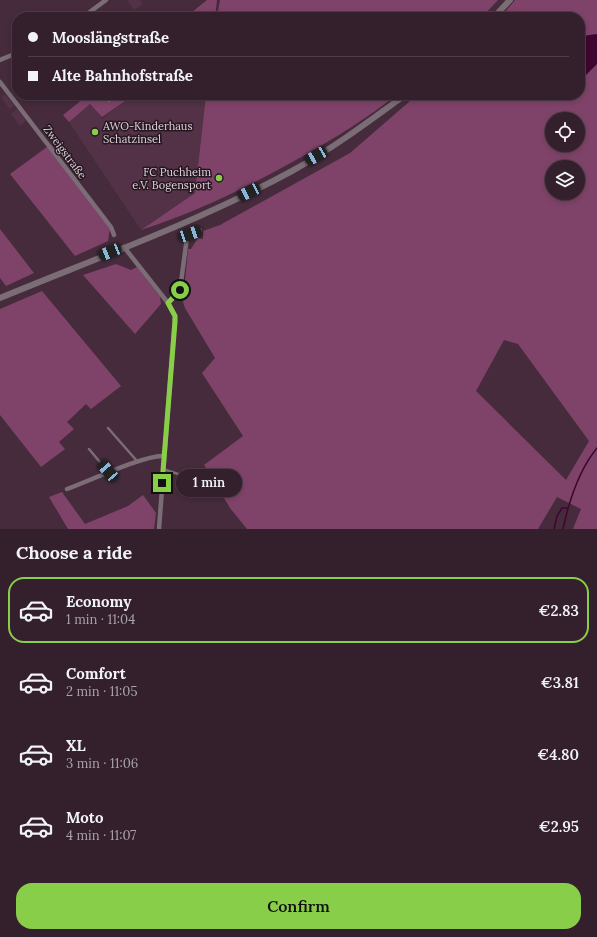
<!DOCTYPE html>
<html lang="en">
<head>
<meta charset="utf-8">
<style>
  :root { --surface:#34202d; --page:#3f2d39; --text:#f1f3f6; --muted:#a9a3aa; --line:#4e3e49; --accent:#89ce48 }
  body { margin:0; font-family:Lora,serif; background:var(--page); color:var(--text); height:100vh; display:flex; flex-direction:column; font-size:15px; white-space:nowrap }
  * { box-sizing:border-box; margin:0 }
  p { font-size:13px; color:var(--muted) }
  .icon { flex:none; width:22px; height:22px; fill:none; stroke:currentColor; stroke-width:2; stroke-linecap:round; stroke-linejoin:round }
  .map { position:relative; height:529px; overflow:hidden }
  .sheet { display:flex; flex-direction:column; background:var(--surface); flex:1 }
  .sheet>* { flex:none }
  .guide { position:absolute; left:12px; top:12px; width:573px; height:88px; border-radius:16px; box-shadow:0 2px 6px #0003,0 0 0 1px var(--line); display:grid; align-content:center; height:88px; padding:0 16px; background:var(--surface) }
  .buttons { position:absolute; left:545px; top:112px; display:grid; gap:8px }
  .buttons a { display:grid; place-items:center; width:40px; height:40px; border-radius:50%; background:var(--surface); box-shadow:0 2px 6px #0003,0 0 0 1px var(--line); font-size:20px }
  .end { position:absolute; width:18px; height:18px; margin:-9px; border:5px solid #89ce48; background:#111; box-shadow:0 0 0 2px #111 }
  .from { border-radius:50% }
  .bubble { position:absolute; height:28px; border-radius:14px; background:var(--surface); box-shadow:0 2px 6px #0003,0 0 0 1px var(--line); font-size:13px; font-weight:600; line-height:28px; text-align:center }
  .car { position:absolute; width:12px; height:24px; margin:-12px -6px; border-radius:5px; box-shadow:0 0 3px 1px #0007; background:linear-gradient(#222 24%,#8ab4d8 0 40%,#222 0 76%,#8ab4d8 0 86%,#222 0) }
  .guide b { display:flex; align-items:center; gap:14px; height:38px; font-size:15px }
  .guide b+b { border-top:1px solid var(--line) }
  .guide i { width:10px; height:10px; background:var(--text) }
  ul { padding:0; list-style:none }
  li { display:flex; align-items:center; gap:12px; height:66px; margin:0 8px 6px; padding:0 8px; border:2px solid transparent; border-radius:16px }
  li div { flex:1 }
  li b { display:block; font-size:15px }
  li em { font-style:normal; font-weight:600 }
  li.on { border-color:var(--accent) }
  li>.icon { width:36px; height:36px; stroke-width:1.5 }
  h2 { padding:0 16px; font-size:18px; line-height:48px }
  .cta { display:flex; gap:8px; margin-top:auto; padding:8px 16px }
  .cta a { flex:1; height:46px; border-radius:16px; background:var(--accent); color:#111; font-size:16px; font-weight:600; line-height:46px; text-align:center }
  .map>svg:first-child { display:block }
</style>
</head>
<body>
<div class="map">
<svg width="597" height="529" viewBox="0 0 597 529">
  <rect width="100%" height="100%" fill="#462b3c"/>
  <!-- built -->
  <path fill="#533247" d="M 127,0 L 140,0 L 143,4 L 134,10 Z
    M 5,94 L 14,106 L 10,109 L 1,97 Z
    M 134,95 L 206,95 L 195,193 L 141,230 L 69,122 L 90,104 L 103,119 L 105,116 Z
    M 17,109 L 26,121 L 20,126 L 11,114 Z"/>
  <!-- green -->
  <path fill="#7f4369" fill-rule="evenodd" d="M 207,0 L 217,0 L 215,17 L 186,17 Z
    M 220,0 L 498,0 L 482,17 L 217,17 Z
    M 515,0 L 597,0 L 597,529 L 573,529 L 581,509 L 557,497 L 538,529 L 247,529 L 230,508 L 204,465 L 243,436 L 202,373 L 215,358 L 185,308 L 183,302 L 188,249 L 191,249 L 198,238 L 203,239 L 203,231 L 220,225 L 350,153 L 417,95 L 580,95 L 580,17 L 501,17 ZM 552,119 L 578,119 L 578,145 L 552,145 ZM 552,167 L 578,167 L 578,193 L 552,193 ZM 504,340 L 518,344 L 589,441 L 566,480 L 476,391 Z
    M 88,95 L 134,95 L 102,117 L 90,104 L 69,122 L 63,115 Z
    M 206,95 L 396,95 C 368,118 336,137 305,155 C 252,185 199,211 141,230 L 195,193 Z
    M 51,144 L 110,228 L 108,241 L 75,256 L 10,174 Z
    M 0,229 L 34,273 L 6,286 L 0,278 Z
    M 116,264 L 131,270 L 137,267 L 160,297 L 161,304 L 135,334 L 83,275 Z
    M 42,291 L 121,386 L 91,409 L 86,404 L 67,422 L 74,429 L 59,442 L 65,449 L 41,467 L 0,415 L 0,309 Z
    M 62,492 L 85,524 L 128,506 L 143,495 L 156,513 L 154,529 L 68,529 L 49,497 Z"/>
  <!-- water -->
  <path fill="#3f062f" d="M 597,34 L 597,64 L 580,81 L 580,39 L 582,36 Z"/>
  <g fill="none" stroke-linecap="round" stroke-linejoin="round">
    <!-- stream -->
    <path stroke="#3f062f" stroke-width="1.5" d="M 554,529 L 557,516 L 562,508 L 568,508
      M 563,529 C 569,501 578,471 597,448"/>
    <!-- service -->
    <path stroke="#7b6d75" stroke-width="2.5" d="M 109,101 L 111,97
      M 108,428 L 137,461
      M 89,449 L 109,473
      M 163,469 L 178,474 L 192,492"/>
    <!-- minor -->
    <path stroke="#7b6d75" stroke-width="4.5" d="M 83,17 L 106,0
      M 0,60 L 17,53
      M 0,82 L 111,227 L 114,235
      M 124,247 L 168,303 L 175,316 L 159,529
      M 168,303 L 180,290 L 187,237 L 190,233 L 200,230
      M 67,489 C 87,482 146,454 164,456"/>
    <!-- tertiary -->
    <path stroke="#7b6d75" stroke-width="6" d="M 494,17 L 510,0
      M 0,298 C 97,258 200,221 292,171 C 332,149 368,122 405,95"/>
  </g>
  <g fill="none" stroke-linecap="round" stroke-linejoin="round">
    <!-- route -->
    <path stroke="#89ce48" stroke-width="5" d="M 162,483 L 175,322 L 175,316 L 168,303 L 180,290"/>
  </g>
  <!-- markers -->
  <g fill="#89ce48" stroke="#251820" stroke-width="1.5">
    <circle cx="95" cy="132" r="4"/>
    <circle cx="219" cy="178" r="4"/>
  </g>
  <g text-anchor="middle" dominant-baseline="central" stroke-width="3" stroke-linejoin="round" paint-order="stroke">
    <!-- poi labels -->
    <g font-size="11" fill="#e0cfd9" stroke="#251820" text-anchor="start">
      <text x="103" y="126">AWO-Kinderhaus<tspan x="103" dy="13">Schatzinsel</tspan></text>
      <text x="211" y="172" text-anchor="end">FC Puchheim<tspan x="211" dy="13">e.V. Bogensport</tspan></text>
    </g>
    <!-- street labels -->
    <g font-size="11" fill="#e0cfd9" stroke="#251820">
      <text transform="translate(65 152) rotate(53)">Zweigstraße</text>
    </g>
  </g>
</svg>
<div class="buttons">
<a><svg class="icon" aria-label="locate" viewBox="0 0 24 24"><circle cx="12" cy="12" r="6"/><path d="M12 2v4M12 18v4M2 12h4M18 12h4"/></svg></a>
<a><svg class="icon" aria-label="layers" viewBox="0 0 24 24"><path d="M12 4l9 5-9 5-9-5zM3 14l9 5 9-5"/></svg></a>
</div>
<i class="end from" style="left:180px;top:290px"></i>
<i class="end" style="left:162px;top:483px"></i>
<div class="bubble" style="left:176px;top:469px;width:66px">1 min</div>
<i class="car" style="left:316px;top:156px;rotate:240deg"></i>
<i class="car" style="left:249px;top:192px;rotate:244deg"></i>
<i class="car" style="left:190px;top:234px;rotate:71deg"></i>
<i class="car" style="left:110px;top:252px;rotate:248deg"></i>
<i class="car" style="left:108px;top:471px;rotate:319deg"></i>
<div class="guide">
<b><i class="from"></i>Mooslängstraße</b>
<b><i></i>Alte Bahnhofstraße</b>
</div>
</div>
<section class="sheet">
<h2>Choose a ride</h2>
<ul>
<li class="on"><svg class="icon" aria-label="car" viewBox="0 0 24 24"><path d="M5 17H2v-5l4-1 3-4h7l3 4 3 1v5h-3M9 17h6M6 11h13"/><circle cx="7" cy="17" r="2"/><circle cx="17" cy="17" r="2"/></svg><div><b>Economy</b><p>1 min · 11:04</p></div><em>€2.83</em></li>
<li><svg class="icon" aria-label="car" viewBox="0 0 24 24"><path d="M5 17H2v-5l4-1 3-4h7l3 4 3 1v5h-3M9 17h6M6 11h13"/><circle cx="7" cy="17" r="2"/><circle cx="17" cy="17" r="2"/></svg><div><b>Comfort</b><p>2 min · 11:05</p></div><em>€3.81</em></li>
<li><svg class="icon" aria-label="car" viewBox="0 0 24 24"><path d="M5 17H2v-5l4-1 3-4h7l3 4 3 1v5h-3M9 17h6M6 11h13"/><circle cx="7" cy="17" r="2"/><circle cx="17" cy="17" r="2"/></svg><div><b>XL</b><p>3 min · 11:06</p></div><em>€4.80</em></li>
<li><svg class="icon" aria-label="car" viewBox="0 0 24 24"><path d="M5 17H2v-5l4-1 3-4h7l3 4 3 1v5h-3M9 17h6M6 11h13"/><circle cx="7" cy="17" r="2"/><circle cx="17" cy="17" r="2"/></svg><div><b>Moto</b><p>4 min · 11:07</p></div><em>€2.95</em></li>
</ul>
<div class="cta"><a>Confirm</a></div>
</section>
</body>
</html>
